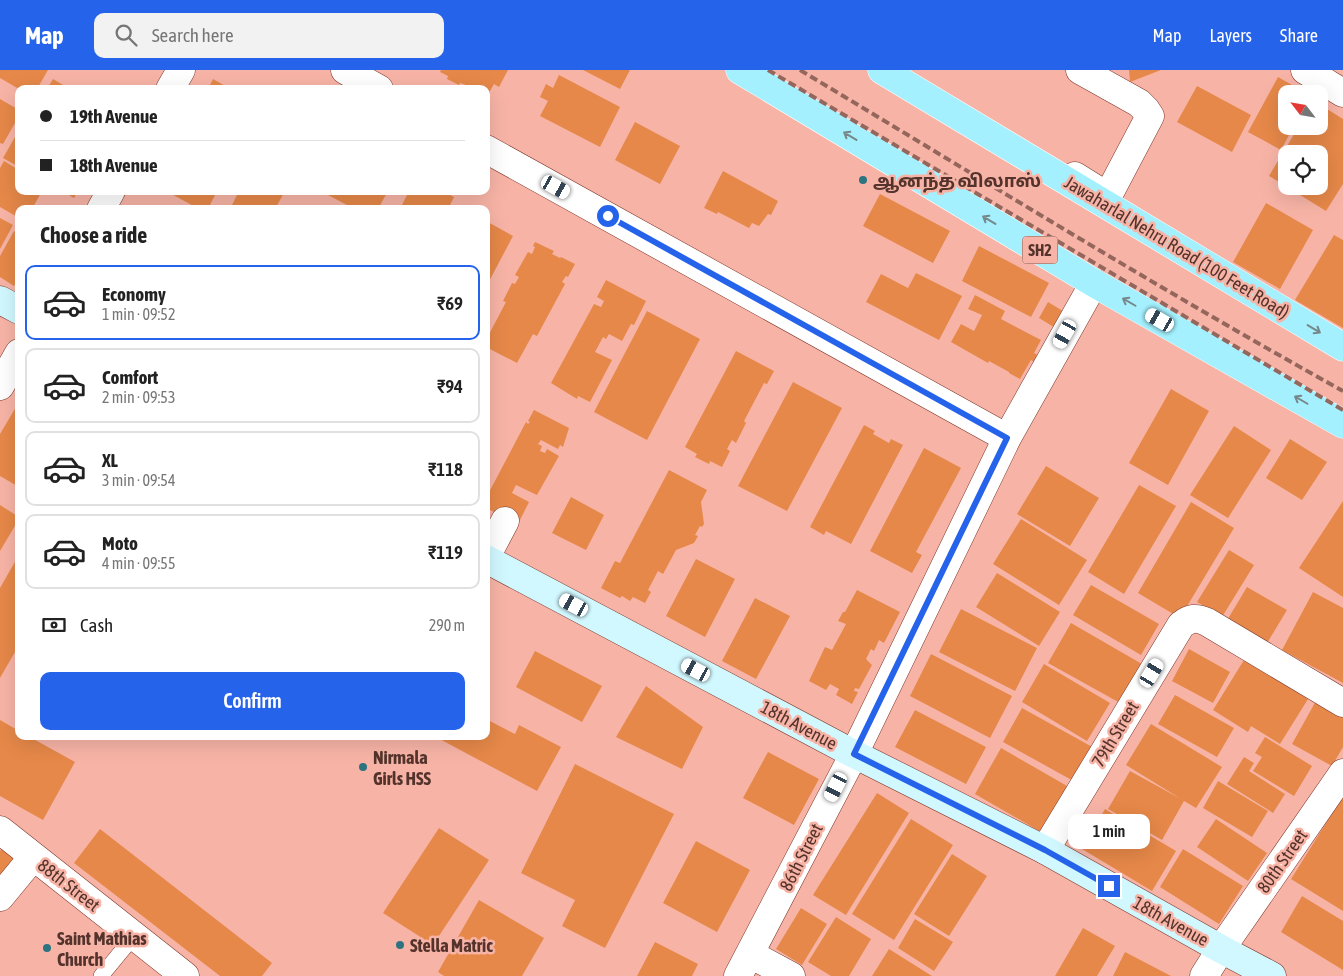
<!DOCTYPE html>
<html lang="en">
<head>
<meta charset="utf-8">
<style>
  :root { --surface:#fff; --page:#f2f2f2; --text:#222; --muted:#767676; --line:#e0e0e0; --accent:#2563eb }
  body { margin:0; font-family:"Asap Condensed","Noto Sans Tamil",sans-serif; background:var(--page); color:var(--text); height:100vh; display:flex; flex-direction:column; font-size:19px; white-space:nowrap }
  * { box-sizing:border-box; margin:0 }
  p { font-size:16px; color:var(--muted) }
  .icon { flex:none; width:28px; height:28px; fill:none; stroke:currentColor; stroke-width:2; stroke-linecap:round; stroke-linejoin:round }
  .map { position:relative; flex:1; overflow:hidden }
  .details { position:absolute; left:15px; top:135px; width:475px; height:535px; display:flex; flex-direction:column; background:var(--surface); border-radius:10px; box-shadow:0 5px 20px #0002 }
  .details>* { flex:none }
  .top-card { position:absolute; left:15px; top:15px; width:475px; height:110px; border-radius:10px; box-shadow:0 5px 20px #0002; display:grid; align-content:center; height:110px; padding:0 25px; background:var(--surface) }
  .needle { width:32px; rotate:301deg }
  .tools { position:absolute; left:1278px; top:15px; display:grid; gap:10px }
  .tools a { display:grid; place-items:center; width:50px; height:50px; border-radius:10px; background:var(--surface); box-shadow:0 5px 20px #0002; font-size:25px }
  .end { position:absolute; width:22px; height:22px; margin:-11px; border:6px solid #2563eb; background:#fff; box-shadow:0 0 0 2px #fff }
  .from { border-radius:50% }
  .bubble { position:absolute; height:35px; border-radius:10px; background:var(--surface); box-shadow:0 5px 20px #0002; font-size:16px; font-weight:600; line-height:35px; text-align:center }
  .car { position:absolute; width:15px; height:30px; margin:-15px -8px; border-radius:6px; box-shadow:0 0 4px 1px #0007; background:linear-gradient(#fff 24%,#345 0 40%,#fff 0 76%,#345 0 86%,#fff 0) }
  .top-card b { display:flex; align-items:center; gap:18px; height:48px; font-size:19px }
  .top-card b+b { border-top:1px solid var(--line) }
  .top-card i { width:12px; height:12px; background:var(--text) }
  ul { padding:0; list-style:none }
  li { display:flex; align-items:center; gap:15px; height:75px; margin:0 10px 8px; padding:0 15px; border:2px solid var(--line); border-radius:10px }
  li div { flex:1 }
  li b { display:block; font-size:19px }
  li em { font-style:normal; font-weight:600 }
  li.current { border-color:var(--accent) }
  li>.icon { width:45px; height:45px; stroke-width:1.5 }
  h2 { padding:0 25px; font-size:22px; line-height:60px }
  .pay { display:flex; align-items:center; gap:12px; height:55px; padding:0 25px; font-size:19px }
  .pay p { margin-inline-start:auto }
  .cta { display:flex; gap:10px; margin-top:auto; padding:10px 25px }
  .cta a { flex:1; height:58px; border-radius:10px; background:var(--accent); color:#fff; font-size:20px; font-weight:600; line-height:58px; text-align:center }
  header { display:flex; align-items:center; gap:30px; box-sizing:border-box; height:70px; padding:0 25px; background:var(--accent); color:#fff }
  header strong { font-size:24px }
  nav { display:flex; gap:28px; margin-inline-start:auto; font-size:18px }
  .search { width:350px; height:45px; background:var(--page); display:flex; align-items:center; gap:12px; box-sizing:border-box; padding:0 18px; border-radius:10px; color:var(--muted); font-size:19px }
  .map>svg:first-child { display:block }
</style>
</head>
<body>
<header>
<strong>Map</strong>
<div class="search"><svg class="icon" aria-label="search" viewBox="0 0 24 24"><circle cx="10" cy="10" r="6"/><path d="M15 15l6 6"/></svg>Search here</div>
<nav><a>Map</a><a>Layers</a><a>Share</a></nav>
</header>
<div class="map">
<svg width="1343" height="906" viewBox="0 0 1343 906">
  <rect width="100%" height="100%" fill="#f7b4a6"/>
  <!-- building -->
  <path fill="#e68849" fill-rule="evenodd" d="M 0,0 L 48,0 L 37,19 L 19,19 L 0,8 Z
    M 441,0 L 508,0 L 499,17 L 494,14 L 486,28 L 486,19 L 464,19 L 466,15 L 460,13 L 459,15 L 447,9 L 448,6 L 440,2 Z
    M 583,0 L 630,0 L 620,19 Z
    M 1129,0 L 1161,0 L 1130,12 Z
    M 559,5 L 620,37 L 600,77 L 540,46 L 548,31 L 540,27 L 546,14 L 553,18 Z
    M 1278,7 L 1308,24 L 1286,24 L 1286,56 L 1294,56 L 1281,80 L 1248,62 Z
    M 53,9 L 70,19 L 47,19 Z
    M 213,9 L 231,19 L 208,19 Z
    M 1197,16 L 1251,45 L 1232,82 L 1177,52 Z
    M 0,29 L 19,40 L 19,46 L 3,74 L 0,73 Z
    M 1319,34 L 1343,49 L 1343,114 L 1326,141 L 1269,106 L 1299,56 L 1319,56 ZM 1286,84 L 1319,84 L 1319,116 L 1286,116 Z
    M 635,52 L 680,76 L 660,114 L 615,90 Z
    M 19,60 L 19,97 L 3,88 Z
    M 4,91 L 19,100 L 19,121 L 42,121 L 32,139 L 19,139 L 19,148 L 0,137 L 0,98 Z
    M 723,101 L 778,131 L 771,145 L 768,144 L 759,156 L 752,153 L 749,158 L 718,142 L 717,144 L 704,138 Z
    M 62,121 L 78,121 L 74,128 Z
    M 166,121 L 217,121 L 208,139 L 199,139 Z
    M 239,121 L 285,121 L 275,139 L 230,139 Z
    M 330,121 L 388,121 L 378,139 L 345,139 L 347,135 L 328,125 Z
    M 409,121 L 442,121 L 454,127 L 448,139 L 400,139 Z
    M 880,124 L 950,161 L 933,193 L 863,156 Z
    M 1266,133 L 1313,160 L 1280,219 L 1233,192 Z
    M 0,148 L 13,155 L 0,179 Z
    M 486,151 L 513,166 L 486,217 Z
    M 14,161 L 19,164 L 19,208 L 14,216 L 0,207 L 0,186 Z
    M 1334,165 L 1343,170 L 1343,258 L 1295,230 Z
    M 535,172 L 554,181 L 552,184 L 560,188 L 561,187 L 575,194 L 568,207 L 566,206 L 562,212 L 565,214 L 537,266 L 533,264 L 517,293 L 486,277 L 486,270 L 506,232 L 503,231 L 512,213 L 515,214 L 519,207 L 515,205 L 528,182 L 532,184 L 535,177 L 533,176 Z
    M 979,176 L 1049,213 L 1031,247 L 962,211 Z
    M 916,203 L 962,226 L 939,270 L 866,232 L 881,204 L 908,218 Z
    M 606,210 L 646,231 L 634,255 L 631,254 L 622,271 L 609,264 L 606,269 L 603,267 L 595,282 L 612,290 L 590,332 L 578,326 L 577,329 L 551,313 L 594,234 L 601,237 L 604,231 L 597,227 Z
    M 975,225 L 1005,241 L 1001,249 L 1041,270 L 1034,283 L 1038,285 L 1034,292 L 1031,290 L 1020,309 L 1009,303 L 1009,302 L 989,291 L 988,293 L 951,272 L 961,254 L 974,261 L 982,245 L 968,239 Z
    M 1048,232 L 1071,246 L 1062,262 L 1039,248 Z
    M 647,241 L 700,269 L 647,370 L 594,342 Z
    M 736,281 L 774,301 L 767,314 L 764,313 L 744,351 L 746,353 L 736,373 L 732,370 L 727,379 L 730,381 L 722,397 L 710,391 L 709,394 L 695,387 L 697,384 L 685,377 Z
    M 793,312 L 842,338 L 787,441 L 738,416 Z
    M 1171,319 L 1209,341 L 1168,415 L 1129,393 Z
    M 19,332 L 19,417 L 0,406 L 0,364 Z
    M 534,340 L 569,358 L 563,377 L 560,375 L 558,379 L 541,370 L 538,374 L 542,376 L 540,381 L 545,383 L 547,379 L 559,386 L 537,425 L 516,415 L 512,423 L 529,432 L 518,454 L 486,438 L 486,428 L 526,352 L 528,354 L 530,352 L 528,351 Z
    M 864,355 L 875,361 L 873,364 L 889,373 L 891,369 L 903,375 L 851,474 L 826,461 L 824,465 L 810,457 Z
    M 1234,356 L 1271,380 L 1228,448 L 1190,425 Z
    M 1290,369 L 1327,392 L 1302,430 L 1266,408 Z
    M 924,378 L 961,398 L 916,482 L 922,485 L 912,503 L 870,481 Z
    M 1046,396 L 1099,428 L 1070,476 L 1017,444 Z
    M 669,400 L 707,420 L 701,432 L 704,454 L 702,457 L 700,456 L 695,465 L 698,466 L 694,473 L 676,480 L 663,504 L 658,501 L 648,520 L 651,522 L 645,533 L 633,527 L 630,531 L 622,526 L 620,528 L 601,518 L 615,491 L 620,493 Z
    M 1139,415 L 1176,436 L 1124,524 L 1088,502 Z
    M 571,427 L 604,445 L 586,480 L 552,463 Z
    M 1343,431 L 1343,527 L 1299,498 Z
    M 1191,432 L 1234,458 L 1180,548 L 1138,523 Z
    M 0,435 L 19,447 L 19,449 L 0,481 Z
    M 1021,449 L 1087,490 L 1059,535 L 993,494 Z
    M 1229,480 L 1254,495 L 1222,547 L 1197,532 Z
    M 696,489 L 735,509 L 705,567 L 666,546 Z
    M 16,490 L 19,491 L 19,575 L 0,608 L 0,518 Z
    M 997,503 L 1060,542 L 1039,576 L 976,537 Z
    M 1091,515 L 1159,554 L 1141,585 L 1073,545 Z
    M 1247,517 L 1287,540 L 1266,575 L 1226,552 Z
    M 857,520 L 900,542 L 884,573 L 879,570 L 874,581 L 871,579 L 866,589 L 872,595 L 859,619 L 855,618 L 854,621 L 858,622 L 852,634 L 836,625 L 839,619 L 830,614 L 826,620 L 809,611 L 825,577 L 832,580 L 846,554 L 838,551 L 843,542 L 845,542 Z
    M 1313,522 L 1343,538 L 1343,613 L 1282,580 Z
    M 755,528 L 790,546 L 756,609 L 722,591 Z
    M 961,539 L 1037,578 L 1015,621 L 939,582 Z
    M 1071,553 L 1142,594 L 1120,633 L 1048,593 Z
    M 1189,579 L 1230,602 L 1213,633 L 1172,611 Z
    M 535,581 L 602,616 L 582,652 L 516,617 Z
    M 931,584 L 1012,626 L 990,668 L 910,626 Z
    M 1244,590 L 1308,629 L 1280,674 L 1251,656 L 1248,662 L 1213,640 Z
    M 1044,594 L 1110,633 L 1087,671 L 1022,632 Z
    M 646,616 L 703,657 L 682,699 L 616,667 Z
    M 1175,625 L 1234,658 L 1217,687 L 1158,654 Z
    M 1317,629 L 1343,643 L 1343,677 L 1332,696 L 1292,674 Z
    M 1022,638 L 1096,679 L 1077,713 L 1003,672 Z
    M 915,640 L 986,677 L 966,714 L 895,677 Z
    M 486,649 L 515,664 L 519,655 L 561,677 L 537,721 L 434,666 L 486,666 Z
    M 0,650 L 19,661 L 19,666 L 28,666 L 75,692 L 43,750 L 0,726 Z
    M 1151,654 L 1222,697 L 1196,738 L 1184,731 L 1162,770 L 1108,739 L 1130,701 L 1181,729 L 1126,695 Z
    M 1265,667 L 1312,696 L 1294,726 L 1253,701 L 1262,687 L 1255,683 Z
    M 1001,678 L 1074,720 L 1048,766 L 975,724 Z
    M 768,682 L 819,709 L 794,755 L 743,728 Z
    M 1244,687 L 1254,693 L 1249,701 L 1285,724 L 1273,743 L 1227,714 Z
    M 575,694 L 674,744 L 605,878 L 562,856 L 575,830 L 521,803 Z
    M 1218,711 L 1268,741 L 1252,767 L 1203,738 Z
    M 877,723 L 909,743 L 846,845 L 813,825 Z
    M 1343,726 L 1343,841 L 1291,809 Z
    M 1105,739 L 1176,781 L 1152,821 L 1082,779 Z
    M 911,749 L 953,775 L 894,870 L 852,844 Z
    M 1216,749 L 1267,783 L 1248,811 L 1197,777 Z
    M 439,758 L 489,790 L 433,875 L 383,843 Z
    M 100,759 L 272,893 L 262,906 L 220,906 L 74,793 Z
    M 696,771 L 750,800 L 717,862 L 663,833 Z
    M 4,776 L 23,792 L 0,822 L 0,781 Z
    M 1183,779 L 1243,816 L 1219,854 L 1160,817 Z
    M 952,784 L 987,806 L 949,866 L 914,844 Z
    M 1302,826 L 1343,851 L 1343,900 L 1281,862 Z
    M 479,830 L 544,868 L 522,906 L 444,906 L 438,902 Z
    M 801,838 L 827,854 L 802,895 L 776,879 Z
    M 836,847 L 871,869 L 849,906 L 831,906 L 808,892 Z
    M 915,849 L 953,872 L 934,901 L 898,878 Z
    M 1083,858 L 1115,876 L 1097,906 L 1055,906 Z
    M 655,872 L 698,894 L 692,906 L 637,906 Z
    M 889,879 L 932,906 L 872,906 Z
    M 1125,882 L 1171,906 L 1113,906 Z"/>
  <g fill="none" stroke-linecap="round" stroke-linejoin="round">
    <!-- lane casing -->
    <g stroke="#7d372a" stroke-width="16">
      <path id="lane" d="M 101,906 L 134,866"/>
    </g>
    <!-- street casing -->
    <g stroke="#7d372a" stroke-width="29">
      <path id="street" d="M 345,0 L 379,19
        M 1305,0 L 1343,23
        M 170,19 L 181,0
        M 486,79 L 1007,368
        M 1075,106 L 1099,121 L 1111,120 L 1150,46 L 1146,40 L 1139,33 L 1080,0
        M 101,139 L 111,121
        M 0,316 L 19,283
        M 486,487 L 505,451
        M 0,760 L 185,906
        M 1045,780 L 1181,555 C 1190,548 1196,547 1207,552 L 1343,633
        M 0,827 L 33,787
        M 750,884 L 791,906
        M 738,906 L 854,684 L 1007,368 L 1094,213
        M 1204,906 L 1221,879 L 1343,703"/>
    </g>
    <!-- secondary casing -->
    <g stroke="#7d372a" stroke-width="29">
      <path id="secondary" d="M 0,230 L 19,240
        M 486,489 L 854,684 L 1045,780 L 1221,879 L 1272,906"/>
    </g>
    <!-- primary casing -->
    <g stroke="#fff" stroke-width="29">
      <path id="primary" d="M 740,0 L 1094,213 L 1343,354
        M 882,0 L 1343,277"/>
    </g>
    <!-- lane -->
    <use href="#lane" stroke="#fff" stroke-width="15"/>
    <!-- street -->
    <use href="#street" stroke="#fff" stroke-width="28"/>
    <!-- secondary -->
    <use href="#secondary" stroke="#d2f8ff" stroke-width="28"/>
    <!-- primary -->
    <use href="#primary" stroke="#a4f0fe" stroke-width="28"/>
    <!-- rail -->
    <path stroke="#95665c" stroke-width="4" stroke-dasharray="8 4" stroke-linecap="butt" d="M 768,0 L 1343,340
      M 800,0 C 980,108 1159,219 1343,321"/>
  </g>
  <!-- one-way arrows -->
  <defs><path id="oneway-shaft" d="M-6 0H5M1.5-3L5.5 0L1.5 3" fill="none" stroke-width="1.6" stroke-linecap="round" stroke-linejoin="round" transform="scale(1.25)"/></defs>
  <g stroke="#78888a">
    <use href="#oneway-shaft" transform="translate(850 66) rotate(-149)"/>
    <use href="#oneway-shaft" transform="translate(989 150) rotate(-149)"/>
    <use href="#oneway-shaft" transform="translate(1129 232) rotate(-150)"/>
    <use href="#oneway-shaft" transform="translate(1314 259) rotate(31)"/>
    <use href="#oneway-shaft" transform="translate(1301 330) rotate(-150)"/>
  </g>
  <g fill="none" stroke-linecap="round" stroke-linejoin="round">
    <!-- route -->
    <path stroke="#2563eb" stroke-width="6" d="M 608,146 L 1007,368 L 854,684 L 1045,780 L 1109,816"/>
  </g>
  <!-- markers -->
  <g fill="#2d7380" stroke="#f7b4a6" stroke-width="2">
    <circle cx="863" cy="110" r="5"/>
    <circle cx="363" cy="697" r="5"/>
    <circle cx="400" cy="875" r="5"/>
    <circle cx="47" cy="878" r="5"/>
  </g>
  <g text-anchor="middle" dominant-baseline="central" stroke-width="5" stroke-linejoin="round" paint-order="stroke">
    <!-- shield labels -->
    <rect fill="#f7b4a6" stroke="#855a51" stroke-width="1" x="1022.5" y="166.5" width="35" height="27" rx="4"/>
    <g font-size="16" font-weight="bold" fill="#54332c">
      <text x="1040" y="180">SH2</text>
    </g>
    <!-- poi labels -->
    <g font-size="18" font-weight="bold" fill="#54332c" stroke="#f7b4a6" text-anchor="start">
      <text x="873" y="110">ஆனந்த விலாஸ்</text>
      <text x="373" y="687">Nirmala<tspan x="373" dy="21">Girls HSS</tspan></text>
      <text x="57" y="868">Saint Mathias<tspan x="57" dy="21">Church</tspan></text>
      <text x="410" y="875">Stella Matric</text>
    </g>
    <!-- street labels -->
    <g font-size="18" fill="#54332c" stroke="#f7b4a6">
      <text transform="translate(1177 177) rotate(31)">Jawaharlal Nehru Road (100 Feet Road)</text>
      <text transform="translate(799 655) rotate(28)">18th Avenue</text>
      <text transform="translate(1115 664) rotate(-59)">79th Street</text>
      <text transform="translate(801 787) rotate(-63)">86th Street</text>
      <text transform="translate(1282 791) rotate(-55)">80th Street</text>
      <text transform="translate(69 815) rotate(38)">88th Street</text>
      <text transform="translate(1171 851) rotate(29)">18th Avenue</text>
    </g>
  </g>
</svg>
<div class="tools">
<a><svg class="needle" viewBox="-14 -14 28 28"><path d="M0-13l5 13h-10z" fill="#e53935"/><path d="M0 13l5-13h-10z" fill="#767676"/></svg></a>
<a><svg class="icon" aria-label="locate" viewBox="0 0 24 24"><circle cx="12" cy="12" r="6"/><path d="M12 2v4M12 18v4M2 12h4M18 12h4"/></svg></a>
</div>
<i class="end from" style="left:608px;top:146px"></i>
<i class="end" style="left:1109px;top:816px"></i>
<div class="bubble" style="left:1068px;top:744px;width:82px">1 min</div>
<i class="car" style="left:556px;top:117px;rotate:119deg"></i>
<i class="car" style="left:1160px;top:250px;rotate:300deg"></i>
<i class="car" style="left:1065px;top:264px;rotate:209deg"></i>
<i class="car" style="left:574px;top:535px;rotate:298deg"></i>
<i class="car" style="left:696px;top:600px;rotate:298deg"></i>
<i class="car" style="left:1152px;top:603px;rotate:31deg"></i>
<i class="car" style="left:836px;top:717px;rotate:207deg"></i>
<div class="top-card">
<b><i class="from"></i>19th Avenue</b>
<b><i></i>18th Avenue</b>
</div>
<section class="details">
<h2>Choose a ride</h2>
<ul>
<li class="current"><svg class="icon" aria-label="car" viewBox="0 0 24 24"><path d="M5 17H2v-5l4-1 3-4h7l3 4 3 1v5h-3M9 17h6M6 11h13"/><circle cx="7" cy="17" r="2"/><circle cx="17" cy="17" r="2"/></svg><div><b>Economy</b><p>1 min · 09:52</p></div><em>₹69</em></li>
<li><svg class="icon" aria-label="car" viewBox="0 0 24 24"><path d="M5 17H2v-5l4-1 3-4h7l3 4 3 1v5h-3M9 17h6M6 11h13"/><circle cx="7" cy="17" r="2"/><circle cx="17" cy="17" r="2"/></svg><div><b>Comfort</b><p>2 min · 09:53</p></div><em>₹94</em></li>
<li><svg class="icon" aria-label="car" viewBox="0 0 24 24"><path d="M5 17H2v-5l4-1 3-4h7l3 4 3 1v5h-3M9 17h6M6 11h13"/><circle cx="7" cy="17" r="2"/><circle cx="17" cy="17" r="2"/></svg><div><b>XL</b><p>3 min · 09:54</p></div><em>₹118</em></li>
<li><svg class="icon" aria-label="car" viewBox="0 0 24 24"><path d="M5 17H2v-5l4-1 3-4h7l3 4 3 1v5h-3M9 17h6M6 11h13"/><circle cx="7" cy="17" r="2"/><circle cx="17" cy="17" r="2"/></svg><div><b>Moto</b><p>4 min · 09:55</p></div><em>₹119</em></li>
</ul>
<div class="pay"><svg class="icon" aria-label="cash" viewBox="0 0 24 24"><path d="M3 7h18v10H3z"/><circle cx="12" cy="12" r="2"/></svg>Cash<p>290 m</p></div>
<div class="cta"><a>Confirm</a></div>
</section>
</div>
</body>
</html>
